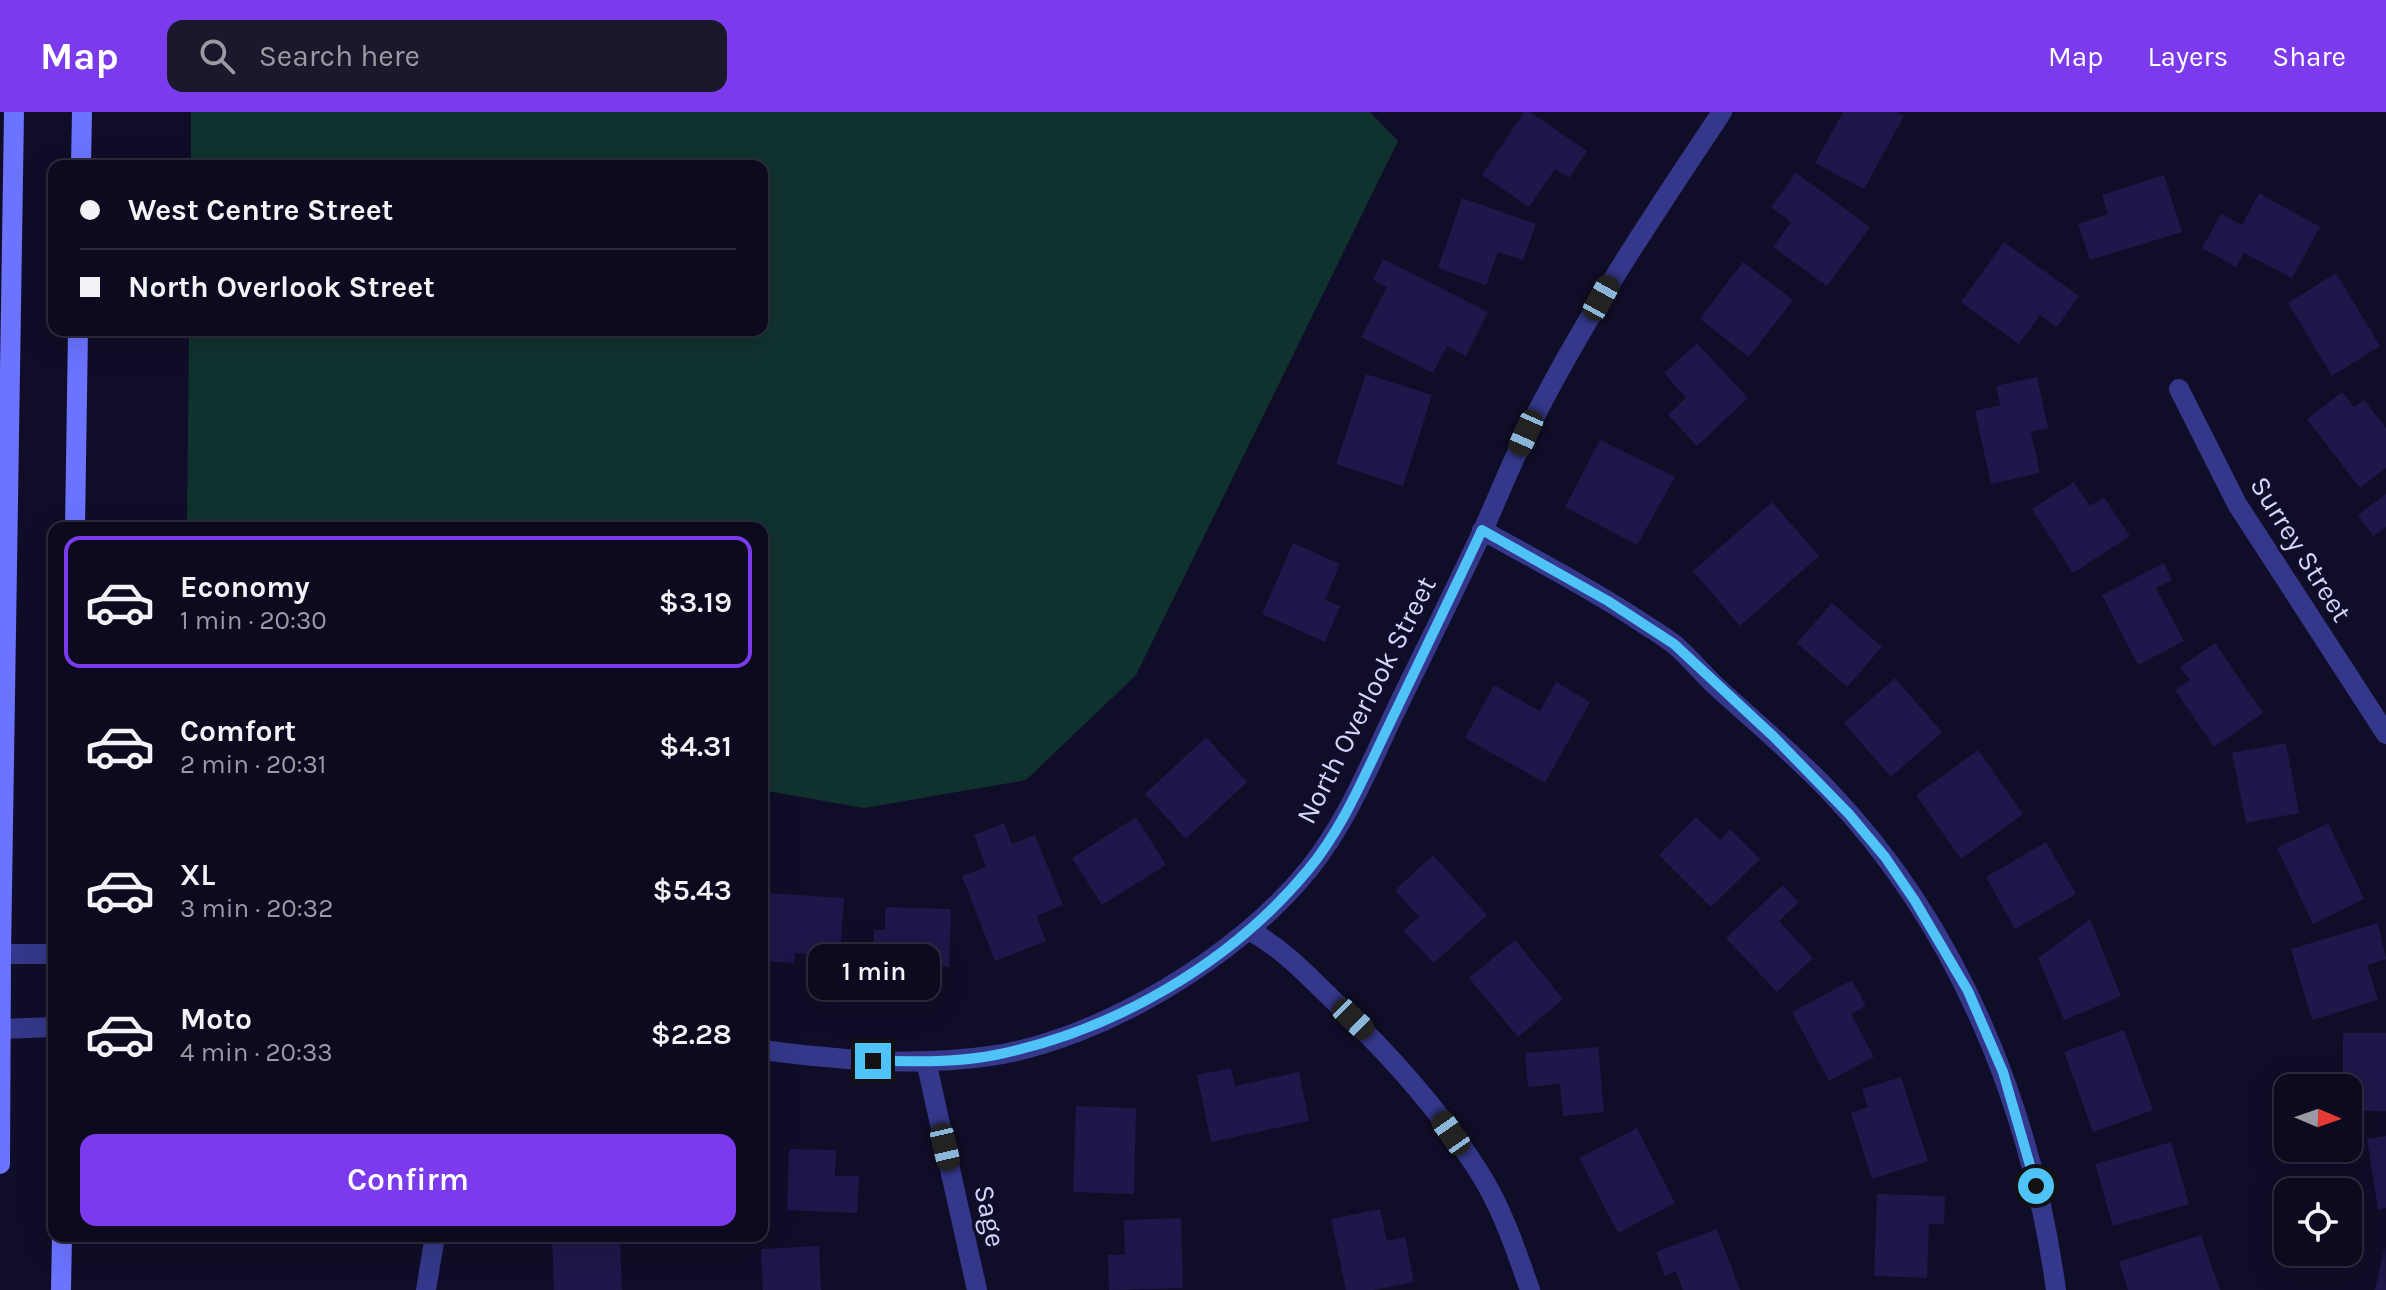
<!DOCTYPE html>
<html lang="en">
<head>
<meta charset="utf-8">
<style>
  :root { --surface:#0c0a1e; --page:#1a182b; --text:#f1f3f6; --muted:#9a9aa4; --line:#2c2b3c; --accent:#7c3aed }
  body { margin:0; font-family:Karla,sans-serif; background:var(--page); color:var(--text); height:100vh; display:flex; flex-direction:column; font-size:30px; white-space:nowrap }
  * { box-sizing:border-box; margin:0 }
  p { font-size:26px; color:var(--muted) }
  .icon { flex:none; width:44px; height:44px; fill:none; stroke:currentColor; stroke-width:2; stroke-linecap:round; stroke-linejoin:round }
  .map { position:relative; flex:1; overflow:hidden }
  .side { position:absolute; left:48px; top:410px; width:720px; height:720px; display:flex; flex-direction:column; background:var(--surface); border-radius:16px; box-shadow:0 8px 32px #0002,0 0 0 2px var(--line) }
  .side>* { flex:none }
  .guide { position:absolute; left:48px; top:48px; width:720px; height:176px; border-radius:16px; box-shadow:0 8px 32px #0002,0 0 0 2px var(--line); display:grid; align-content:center; height:176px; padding:0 32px; background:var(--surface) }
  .needle { width:52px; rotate:92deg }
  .tools { position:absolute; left:2274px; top:962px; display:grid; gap:16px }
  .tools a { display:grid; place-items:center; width:88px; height:88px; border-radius:16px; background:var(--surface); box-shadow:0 8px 32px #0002,0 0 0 2px var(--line); font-size:40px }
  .end { position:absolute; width:36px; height:36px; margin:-18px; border:10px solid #4fc3f7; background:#111; box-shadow:0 0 0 4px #111 }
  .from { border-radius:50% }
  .bubble { position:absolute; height:56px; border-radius:16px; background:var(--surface); box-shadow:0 8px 32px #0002,0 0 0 2px var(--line); font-size:26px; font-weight:600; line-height:56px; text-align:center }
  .car { position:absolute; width:24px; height:48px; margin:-24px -12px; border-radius:10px; box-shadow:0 0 6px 2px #0007; background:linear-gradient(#222 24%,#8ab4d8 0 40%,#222 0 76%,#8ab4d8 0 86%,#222 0) }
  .guide b { display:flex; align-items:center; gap:28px; height:76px; font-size:30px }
  .guide b+b { border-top:2px solid var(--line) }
  .guide i { width:20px; height:20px; background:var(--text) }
  ul { padding:14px 0 0; list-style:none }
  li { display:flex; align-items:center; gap:24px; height:132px; margin:0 16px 12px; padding:0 16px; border:4px solid transparent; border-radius:16px }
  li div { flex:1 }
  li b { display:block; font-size:30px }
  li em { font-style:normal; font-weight:600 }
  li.on { border-color:var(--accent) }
  li>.icon { width:72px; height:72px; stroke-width:1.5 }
  .button { display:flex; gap:16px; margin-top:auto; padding:16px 32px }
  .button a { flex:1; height:92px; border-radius:16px; background:var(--accent); color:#fff; font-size:32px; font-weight:600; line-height:92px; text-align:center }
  header { display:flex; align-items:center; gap:48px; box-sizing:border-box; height:112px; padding:0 40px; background:var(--accent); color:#fff }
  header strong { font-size:38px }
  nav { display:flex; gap:44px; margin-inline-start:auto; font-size:28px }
  .search { width:560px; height:72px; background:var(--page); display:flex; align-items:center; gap:20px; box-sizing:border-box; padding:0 28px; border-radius:16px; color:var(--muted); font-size:30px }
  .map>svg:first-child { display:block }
</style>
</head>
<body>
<header>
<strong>Map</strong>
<div class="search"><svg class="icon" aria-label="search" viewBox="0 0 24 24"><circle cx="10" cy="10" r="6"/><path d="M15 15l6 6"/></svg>Search here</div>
<nav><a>Map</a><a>Layers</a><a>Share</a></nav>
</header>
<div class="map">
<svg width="2386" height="1178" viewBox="0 0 2386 1178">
  <rect width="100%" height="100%" fill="#100d28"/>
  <!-- green -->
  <path fill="#10322e" d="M 191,0 L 1370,0 L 1398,29 L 1136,563 L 1026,668 L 864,696 L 762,678 L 762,416 L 187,416 L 189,218 L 762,218 L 762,54 L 191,54 Z"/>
  <!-- building -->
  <path fill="#1e184a" d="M 1524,0 L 1530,0 L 1587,39 L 1569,66 L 1555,57 L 1529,95 L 1482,63 Z
    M 1843,0 L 1897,0 L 1904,4 L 1864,77 L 1815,51 Z
    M 1796,61 L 1870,115 L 1827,174 L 1773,135 L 1791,110 L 1771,95 Z
    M 2164,63 L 2182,120 L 2090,148 L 2078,112 L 2108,102 L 2102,83 Z
    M 2259,81 L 2320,115 L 2292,166 L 2244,141 L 2236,155 L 2202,136 L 2221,102 L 2242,113 Z
    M 1462,86 L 1536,112 L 1523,148 L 1498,140 L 1486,173 L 1438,156 Z
    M 2004,130 L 2079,184 L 2057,215 L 2040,203 L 2019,232 L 1961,190 Z
    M 1383,147 L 1488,200 L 1466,244 L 1447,234 L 1433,261 L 1361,225 L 1387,175 L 1373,168 Z
    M 1743,150 L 1793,188 L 1749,245 L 1700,207 Z
    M 2336,161 L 2380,234 L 2332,264 L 2288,191 Z
    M 1697,231 L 1748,286 L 1697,334 L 1668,303 L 1686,286 L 1664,261 Z
    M 1366,262 L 1432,283 L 1403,374 L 1336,352 Z
    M 2037,265 L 2048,316 L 2031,320 L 2040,361 L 1991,372 L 1975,299 L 2000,293 L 1996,274 Z
    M 2342,280 L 2354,295 L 2364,288 L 2386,316 L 2386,356 L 2360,376 L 2307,307 Z
    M 1600,328 L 1675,365 L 1637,433 L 1565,395 Z
    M 2074,370 L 2090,394 L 2104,385 L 2130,424 L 2073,461 L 2032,397 Z
    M 2386,382 L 2386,415 L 2373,424 L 2358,403 Z
    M 1772,390 L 1819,444 L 1740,514 L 1693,459 Z
    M 1293,431 L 1340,452 L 1325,488 L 1340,494 L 1325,530 L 1262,502 Z
    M 2164,451 L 2172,468 L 2156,476 L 2184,529 L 2138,553 L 2102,483 Z
    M 1832,491 L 1882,535 L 1847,575 L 1797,531 Z
    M 2215,531 L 2263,601 L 2214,635 L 2175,578 L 2190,568 L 2180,555 Z
    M 1895,566 L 1942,620 L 1891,665 L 1844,611 Z
    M 1556,570 L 1590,590 L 1545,671 L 1465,626 L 1494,573 L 1540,599 Z
    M 1206,625 L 1247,670 L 1186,727 L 1145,682 Z
    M 2286,631 L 2299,701 L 2246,711 L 2232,641 Z
    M 1978,638 L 2023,702 L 1961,747 L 1916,683 Z
    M 1136,705 L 1166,753 L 1102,793 L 1072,746 Z
    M 1696,705 L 1720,728 L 1730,717 L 1760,747 L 1711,795 L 1659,743 Z
    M 1004,711 L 1012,732 L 1035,723 L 1063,793 L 1037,804 L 1046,829 L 995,849 L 962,764 L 986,755 L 974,723 Z
    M 2328,711 L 2364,787 L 2313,812 L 2277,736 Z
    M 2046,730 L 2076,782 L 2015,817 L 1986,765 Z
    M 1433,743 L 1487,803 L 1434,851 L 1403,819 L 1419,805 L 1395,778 Z
    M 1783,773 L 1799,790 L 1779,809 L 1813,846 L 1777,880 L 1726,826 Z
    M 766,781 L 844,786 L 840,844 L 795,841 L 794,851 L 762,849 Z
    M 885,795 L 951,797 L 949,855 L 873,852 L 874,818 L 885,818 Z
    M 2090,807 L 2121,884 L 2064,908 L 2038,846 Z
    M 2378,811 L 2386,847 L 2367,853 L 2378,888 L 2312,908 L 2291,837 Z
    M 1515,828 L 1563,887 L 1518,925 L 1469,866 Z
    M 1852,868 L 1866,894 L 1851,902 L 1874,945 L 1829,969 L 1792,900 Z
    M 2124,918 L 2153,998 L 2093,1020 L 2064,940 Z
    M 2343,921 L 2386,921 L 2386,999 L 2348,999 L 2348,976 L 2343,976 Z
    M 1598,935 L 1604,1000 L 1563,1004 L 1560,972 L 1528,975 L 1525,941 Z
    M 1231,956 L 1235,974 L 1299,960 L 1309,1009 L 1211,1030 L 1197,963 Z
    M 1901,965 L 1928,1049 L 1872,1067 L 1851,1001 L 1868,995 L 1862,977 Z
    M 1076,994 L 1136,996 L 1134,1082 L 1073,1080 Z
    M 1637,1016 L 1675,1091 L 1618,1121 L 1579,1046 Z
    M 2386,1024 L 2386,1096 L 2378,1098 L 2367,1027 Z
    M 2171,1030 L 2189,1092 L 2113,1114 L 2095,1052 Z
    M 789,1037 L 836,1038 L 835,1064 L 859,1064 L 857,1101 L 787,1098 Z
    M 1877,1082 L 1945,1084 L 1944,1112 L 1929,1112 L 1927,1166 L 1874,1164 Z
    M 1380,1097 L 1387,1129 L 1405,1125 L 1414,1170 L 1373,1178 L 1346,1178 L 1331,1107 Z
    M 1181,1106 L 1183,1176 L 1109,1178 L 1108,1143 L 1125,1143 L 1124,1108 Z
    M 1717,1117 L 1740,1178 L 1683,1178 L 1676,1159 L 1665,1164 L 1656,1140 Z
    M 2201,1123 L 2220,1178 L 2128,1178 L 2119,1150 Z
    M 552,1124 L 620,1124 L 622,1178 L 554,1178 Z
    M 819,1134 L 821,1178 L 763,1178 L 761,1137 Z
    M 2385,1134 L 2386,1178 L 2375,1178 Z"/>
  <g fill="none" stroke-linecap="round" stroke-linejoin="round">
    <!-- street -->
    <path stroke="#35388a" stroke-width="20" d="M 2179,277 L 2237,392 L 2386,622
      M 1482,418 C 1534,447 1586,474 1635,506 C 1648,515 1663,523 1675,533 C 1690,546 1703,562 1718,576 C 1755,610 1794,642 1829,679 C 1958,814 2031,995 2056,1178
      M 1249,818 C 1285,838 1308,864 1337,892 C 1390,943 1440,998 1479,1060 C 1502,1096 1516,1138 1530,1178
      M 0,842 L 54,842
      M 0,917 L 54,915
      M 762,938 C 838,948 914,955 990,944 C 1101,928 1239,844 1309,757 C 1346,711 1369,655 1394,602 C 1424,540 1455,478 1484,416 C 1498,385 1511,352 1526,322 C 1582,209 1652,105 1722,0
      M 926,949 L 977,1178
      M 426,1178 L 435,1124"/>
    <!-- secondary -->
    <path stroke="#6b73ff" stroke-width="20" d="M 81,54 L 82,0
      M 75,416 L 78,218
      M 0,1052 L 1,842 L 14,0
      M 61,1178 L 62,1124"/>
  </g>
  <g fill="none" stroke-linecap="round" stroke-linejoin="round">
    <!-- route -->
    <path stroke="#4fc3f7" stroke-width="10" d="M 873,949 C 913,949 956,951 995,943 C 1114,919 1230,852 1308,758 C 1343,716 1364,664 1388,615 C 1419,550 1451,484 1482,418 L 1608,489 L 1674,532 L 1774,625 L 1849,702 L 1885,745 L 1915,789 L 1968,879 L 2003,960 L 2036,1074"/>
  </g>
  <g text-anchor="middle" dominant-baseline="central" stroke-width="7" stroke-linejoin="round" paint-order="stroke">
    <!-- street labels -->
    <g font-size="28" fill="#d6d4ff" stroke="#100d28">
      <text transform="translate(2301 437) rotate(58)">Surrey Street</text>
      <text transform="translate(1366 588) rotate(-63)">North Overlook Street</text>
      <text transform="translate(990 1104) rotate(78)">Sage</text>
    </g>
  </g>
</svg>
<div class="tools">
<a><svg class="needle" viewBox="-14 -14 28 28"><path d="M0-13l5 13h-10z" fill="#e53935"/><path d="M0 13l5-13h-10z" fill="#9a9aa4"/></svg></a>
<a><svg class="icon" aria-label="locate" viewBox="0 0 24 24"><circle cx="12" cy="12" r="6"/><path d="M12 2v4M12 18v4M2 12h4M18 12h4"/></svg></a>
</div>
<i class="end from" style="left:2036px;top:1074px"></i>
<i class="end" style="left:873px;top:949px"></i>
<div class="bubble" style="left:808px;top:832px;width:132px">1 min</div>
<i class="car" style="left:1601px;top:186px;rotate:29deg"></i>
<i class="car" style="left:1526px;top:321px;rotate:204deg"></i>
<i class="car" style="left:1353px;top:907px;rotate:134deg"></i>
<i class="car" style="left:1451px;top:1021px;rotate:325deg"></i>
<i class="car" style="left:945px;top:1035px;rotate:167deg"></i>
<div class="guide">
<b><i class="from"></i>West Centre Street</b>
<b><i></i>North Overlook Street</b>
</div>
<section class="side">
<ul>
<li class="on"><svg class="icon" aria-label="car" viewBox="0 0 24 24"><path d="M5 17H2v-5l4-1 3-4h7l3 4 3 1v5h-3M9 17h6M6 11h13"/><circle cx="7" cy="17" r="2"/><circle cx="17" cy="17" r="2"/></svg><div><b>Economy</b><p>1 min · 20:30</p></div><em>$3.19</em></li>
<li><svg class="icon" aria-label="car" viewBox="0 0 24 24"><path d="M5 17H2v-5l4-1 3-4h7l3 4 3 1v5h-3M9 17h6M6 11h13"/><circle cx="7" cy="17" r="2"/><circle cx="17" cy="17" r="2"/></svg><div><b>Comfort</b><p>2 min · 20:31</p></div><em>$4.31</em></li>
<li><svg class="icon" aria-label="car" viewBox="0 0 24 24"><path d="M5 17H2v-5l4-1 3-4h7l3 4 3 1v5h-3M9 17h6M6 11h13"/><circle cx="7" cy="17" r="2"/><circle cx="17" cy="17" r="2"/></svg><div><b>XL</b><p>3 min · 20:32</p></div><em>$5.43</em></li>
<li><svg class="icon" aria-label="car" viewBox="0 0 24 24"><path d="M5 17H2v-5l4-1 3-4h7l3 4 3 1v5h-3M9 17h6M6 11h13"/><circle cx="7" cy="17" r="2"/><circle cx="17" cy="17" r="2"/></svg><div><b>Moto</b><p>4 min · 20:33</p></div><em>$2.28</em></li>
</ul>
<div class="button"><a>Confirm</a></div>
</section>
</div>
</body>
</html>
